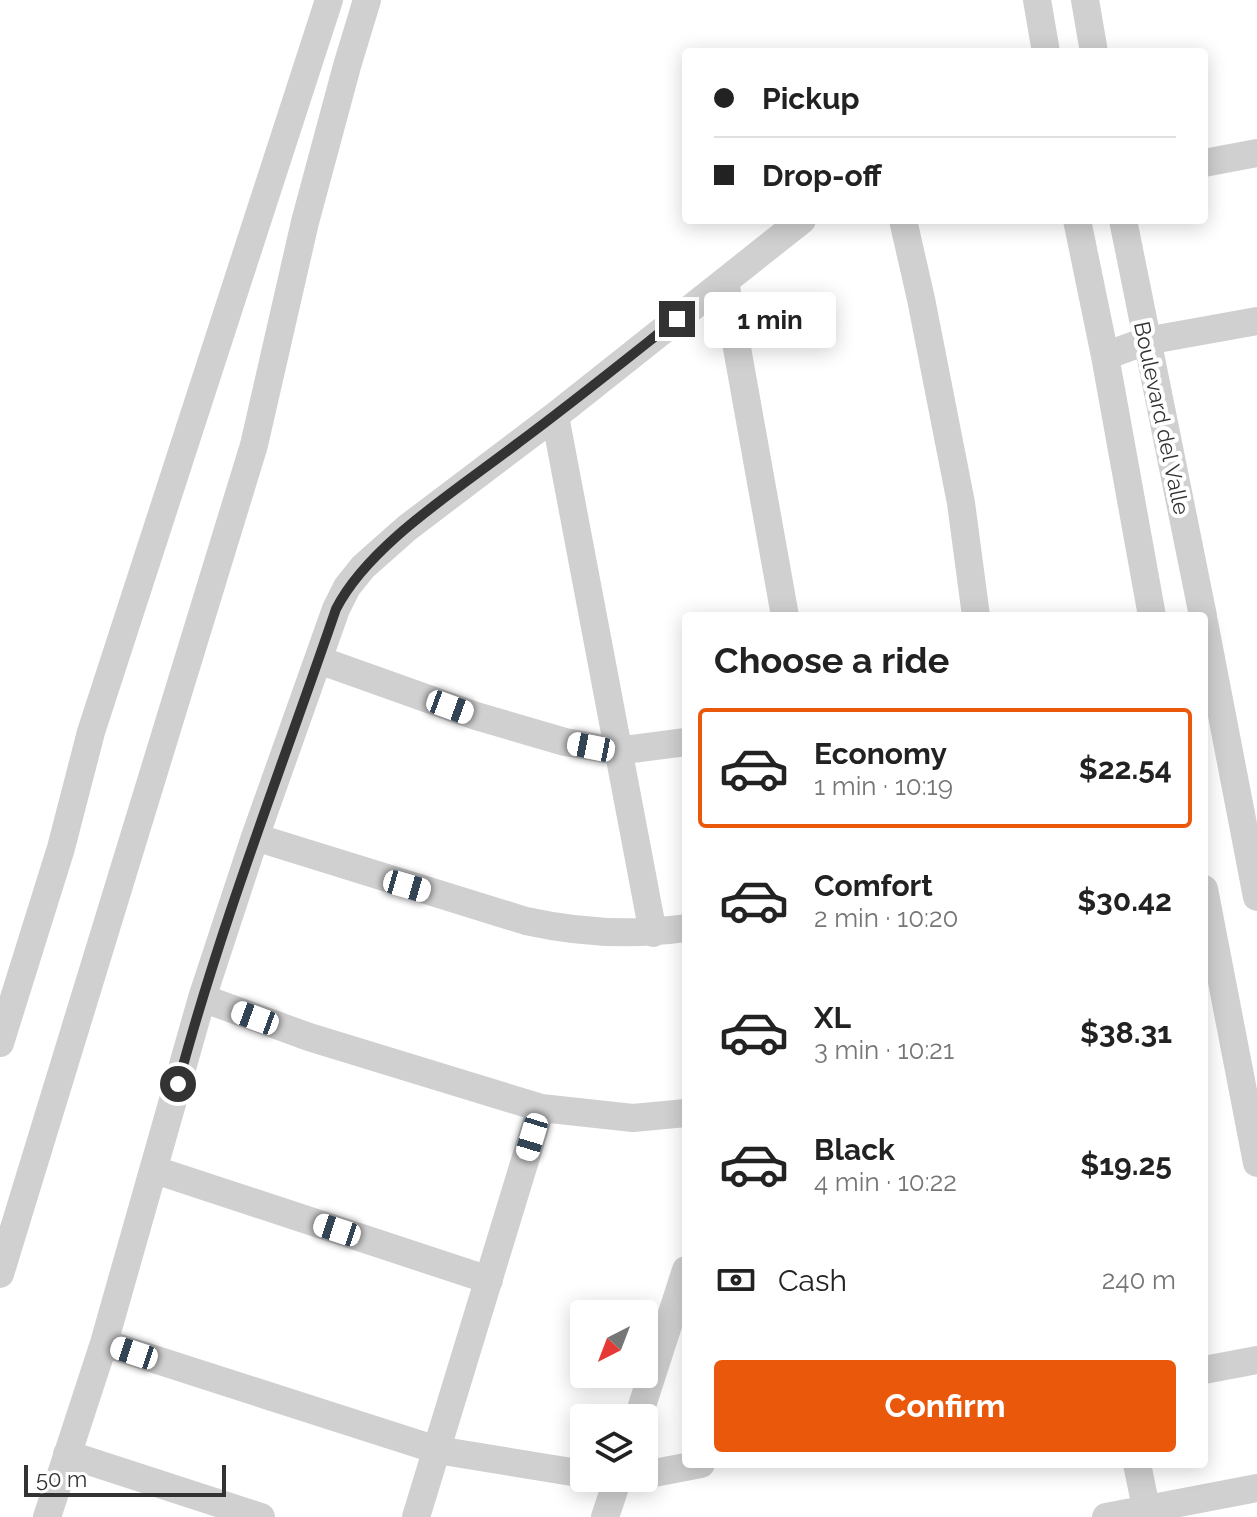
<!DOCTYPE html>
<html lang="en">
<head>
<meta charset="utf-8">
<style>
  :root { --surface:#fff; --page:#f2f2f2; --text:#222; --muted:#767676; --line:#e0e0e0; --accent:#ea580c }
  body { margin:0; font-family:Raleway,sans-serif; background:var(--page); color:var(--text); height:100vh; display:flex; flex-direction:column; font-size:30px; white-space:nowrap }
  * { box-sizing:border-box; margin:0 }
  p { font-size:26px; color:var(--muted) }
  .icon { flex:none; width:44px; height:44px; fill:none; stroke:currentColor; stroke-width:2; stroke-linecap:round; stroke-linejoin:round }
  .map { position:relative; flex:1; overflow:hidden }
  .side { position:absolute; left:682px; top:612px; width:526px; height:856px; display:flex; flex-direction:column; background:var(--surface); border-radius:8px; box-shadow:0 4px 20px #0003 }
  .side>* { flex:none }
  .top-card { position:absolute; left:682px; top:48px; width:526px; height:176px; border-radius:8px; box-shadow:0 4px 20px #0003; display:grid; align-content:center; height:176px; padding:0 32px; background:var(--surface) }
  .needle { width:52px; rotate:222deg }
  .controls { position:absolute; left:570px; top:1300px; display:grid; gap:16px }
  .controls a { display:grid; place-items:center; width:88px; height:88px; border-radius:8px; background:var(--surface); box-shadow:0 4px 20px #0003; font-size:40px }
  .scale { position:absolute; left:24px; bottom:20px; width:202px; box-sizing:border-box; padding-left:8px; border:4px solid #333; border-top:0; font-size:22px; line-height:28px; white-space:nowrap; color:#333; -webkit-text-stroke:6px #fff; paint-order:stroke }
  .end { position:absolute; width:36px; height:36px; margin:-18px; border:10px solid #333; background:#fff; box-shadow:0 0 0 4px #fff }
  .from { border-radius:50% }
  .bubble { position:absolute; height:56px; border-radius:8px; background:var(--surface); box-shadow:0 4px 20px #0003; font-size:26px; font-weight:700; line-height:56px; text-align:center }
  .car { position:absolute; width:24px; height:48px; margin:-24px -12px; border-radius:10px; box-shadow:0 0 6px 2px #0007; background:linear-gradient(#fff 24%,#345 0 40%,#fff 0 76%,#345 0 86%,#fff 0) }
  .top-card b { display:flex; align-items:center; gap:28px; height:76px; font-size:30px }
  .top-card b+b { border-top:2px solid var(--line) }
  .top-card i { width:20px; height:20px; background:var(--text) }
  ul { padding:0; list-style:none }
  li { display:flex; align-items:center; gap:24px; height:120px; margin:0 16px 12px; padding:0 16px; border:4px solid transparent; border-radius:8px }
  li div { flex:1 }
  li b { display:block; font-size:30px }
  li em { font-style:normal; font-weight:700 }
  li.on { border-color:var(--accent) }
  li>.icon { width:72px; height:72px; stroke-width:1.5 }
  h2 { padding:0 32px; font-size:36px; line-height:96px }
  .pay { display:flex; align-items:center; gap:20px; height:88px; padding:0 32px; font-size:30px }
  .pay p { margin-inline-start:auto }
  .primary-button { display:flex; gap:16px; margin-top:auto; padding:16px 32px }
  .primary-button a { flex:1; height:92px; border-radius:8px; background:var(--accent); color:#fff; font-size:32px; font-weight:700; line-height:92px; text-align:center }
  .map>svg:first-child { display:block }
</style>
</head>
<body>
<div class="map">
<svg width="1257" height="1517" viewBox="0 0 1257 1517">
  <rect width="100%" height="100%" fill="#fff"/>
  <g fill="none" stroke-linecap="round" stroke-linejoin="round">
    <!-- minor -->
    <path stroke="#d0d0d0" stroke-width="28" d="M 1037,0 L 1046,52
      M 1085,0 L 1094,52
      M 1204,163 L 1257,153
      M 903,220 L 921,299 L 961,503 L 976,616
      M 1077,220 L 1105,356 L 1152,616
      M 1123,220 L 1203,616
      M 725,281 L 785,616
      M 1105,356 L 1146,341 L 1257,321
      M 555,416 L 653,933
      M 1204,622 L 1257,897
      M 319,660 L 476,716 L 565,742 L 617,751 L 686,742
      M 255,837 L 526,921 C 580,933 631,936 686,928
      M 1204,889 L 1257,1163
      M 202,998 L 309,1037 L 541,1108 L 633,1118 L 686,1113
      M 0,1043 L 61,848 L 91,732 L 329,0
      M 155,1170 L 489,1280
      M 0,1274 L 254,445 L 305,222 L 347,66 L 367,0
      M 104,1343 L 437,1450 L 584,1474
      M 1204,1370 L 1257,1360
      M 638,1418 L 686,1270
      M 67,1454 L 261,1517
      M 1137,1464 L 1148,1517
      M 644,1475 L 701,1464
      M 47,1517 L 104,1343 L 202,998 L 255,837 L 336,609 L 347,587 L 363,567 L 407,528 L 555,416 L 802,220
      M 416,1517 L 541,1108
      M 605,1517 L 618,1478
      M 1106,1517 L 1257,1488"/>
  </g>
  <g fill="none" stroke-linecap="round" stroke-linejoin="round">
    <!-- route -->
    <path stroke="#333" stroke-width="10" d="M 178,1084 C 221,923 282,767 336,609 C 369,544 460,488 518,443 C 572,403 624,361 677,319"/>
  </g>
  <g text-anchor="middle" dominant-baseline="central" stroke-width="8" stroke-linejoin="round" paint-order="stroke">
    <!-- street labels -->
    <g font-size="22" fill="#333" stroke="#fff">
      <text transform="translate(1162 418) rotate(78)">Boulevard del Valle</text>
    </g>
  </g>
</svg>
<div class="controls">
<a><svg class="needle" viewBox="-14 -14 28 28"><path d="M0-13l5 13h-10z" fill="#e53935"/><path d="M0 13l5-13h-10z" fill="#767676"/></svg></a>
<a><svg class="icon" aria-label="layers" viewBox="0 0 24 24"><path d="M12 4l9 5-9 5-9-5zM3 14l9 5 9-5"/></svg></a>
</div>
<div class="scale">50 m</div>
<i class="end from" style="left:178px;top:1084px"></i>
<i class="end" style="left:677px;top:319px"></i>
<div class="bubble" style="left:704px;top:292px;width:132px">1 min</div>
<i class="car" style="left:450px;top:707px;rotate:110deg"></i>
<i class="car" style="left:591px;top:747px;rotate:281deg"></i>
<i class="car" style="left:407px;top:886px;rotate:106deg"></i>
<i class="car" style="left:255px;top:1018px;rotate:290deg"></i>
<i class="car" style="left:532px;top:1137px;rotate:197deg"></i>
<i class="car" style="left:337px;top:1230px;rotate:288deg"></i>
<i class="car" style="left:134px;top:1353px;rotate:288deg"></i>
<div class="top-card">
<b><i class="from"></i>Pickup</b>
<b><i></i>Drop-off</b>
</div>
<section class="side">
<h2>Choose a ride</h2>
<ul>
<li class="on"><svg class="icon" aria-label="car" viewBox="0 0 24 24"><path d="M5 17H2v-5l4-1 3-4h7l3 4 3 1v5h-3M9 17h6M6 11h13"/><circle cx="7" cy="17" r="2"/><circle cx="17" cy="17" r="2"/></svg><div><b>Economy</b><p>1 min · 10:19</p></div><em>$22.54</em></li>
<li><svg class="icon" aria-label="car" viewBox="0 0 24 24"><path d="M5 17H2v-5l4-1 3-4h7l3 4 3 1v5h-3M9 17h6M6 11h13"/><circle cx="7" cy="17" r="2"/><circle cx="17" cy="17" r="2"/></svg><div><b>Comfort</b><p>2 min · 10:20</p></div><em>$30.42</em></li>
<li><svg class="icon" aria-label="car" viewBox="0 0 24 24"><path d="M5 17H2v-5l4-1 3-4h7l3 4 3 1v5h-3M9 17h6M6 11h13"/><circle cx="7" cy="17" r="2"/><circle cx="17" cy="17" r="2"/></svg><div><b>XL</b><p>3 min · 10:21</p></div><em>$38.31</em></li>
<li><svg class="icon" aria-label="car" viewBox="0 0 24 24"><path d="M5 17H2v-5l4-1 3-4h7l3 4 3 1v5h-3M9 17h6M6 11h13"/><circle cx="7" cy="17" r="2"/><circle cx="17" cy="17" r="2"/></svg><div><b>Black</b><p>4 min · 10:22</p></div><em>$19.25</em></li>
</ul>
<div class="pay"><svg class="icon" aria-label="cash" viewBox="0 0 24 24"><path d="M3 7h18v10H3z"/><circle cx="12" cy="12" r="2"/></svg>Cash<p>240 m</p></div>
<div class="primary-button"><a>Confirm</a></div>
</section>
</div>
</body>
</html>
